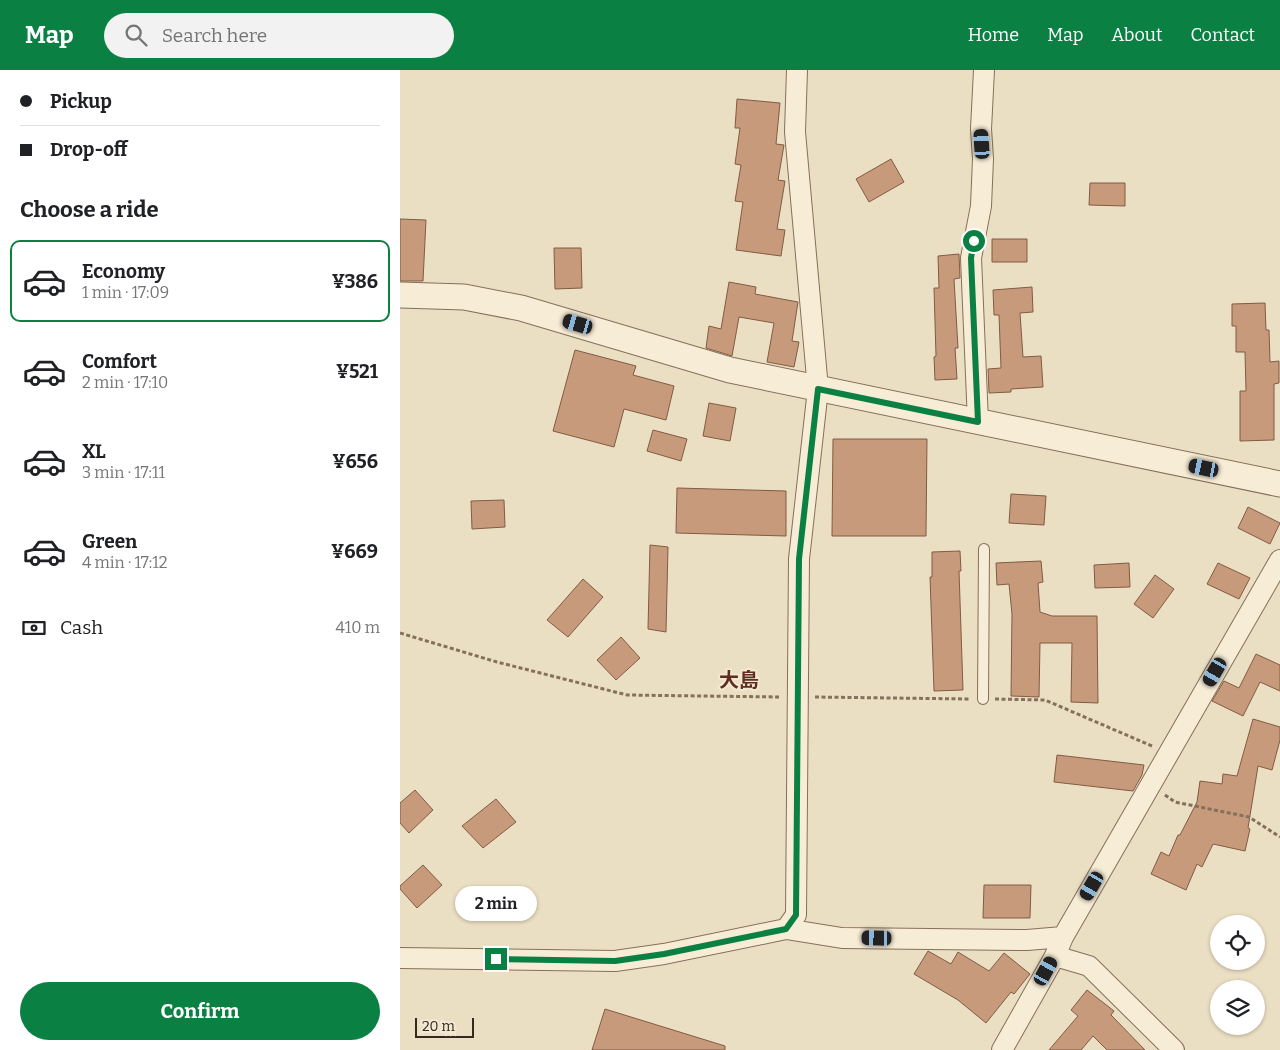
<!DOCTYPE html>
<html lang="en">
<head>
<meta charset="utf-8">
<style>
  :root { --surface:#fff; --page:#f2f2f2; --text:#202124; --muted:#757577; --line:#e0e0e0; --accent:#0b8043 }
  body { margin:0; font-family:Bitter,"Noto Sans JP",serif; background:var(--page); color:var(--text); height:100vh; display:flex; flex-direction:column; font-size:19px; white-space:nowrap }
  * { box-sizing:border-box; margin:0 }
  p { font-size:16px; color:var(--muted) }
  .icon { flex:none; width:28px; height:28px; fill:none; stroke:currentColor; stroke-width:2; stroke-linecap:round; stroke-linejoin:round }
  .map { position:relative; flex:1; overflow:hidden }
  .side { display:flex; flex-direction:column; background:var(--surface); width:400px }
  .side>* { flex:none }
  .top-card { display:grid; align-content:center; height:110px; padding:0 20px; background:var(--surface) }
  .tools { position:absolute; left:810px; top:845px; display:grid; gap:10px }
  .tools a { display:grid; place-items:center; width:55px; height:55px; border-radius:50%; background:var(--surface); box-shadow:0 1px 4px #0004; font-size:25px }
  .scale { position:absolute; left:15px; bottom:12px; width:59px; box-sizing:border-box; padding-left:5px; border:2px solid #35291e; border-top:0; font-size:14px; line-height:18px; white-space:nowrap; color:#35291e; -webkit-text-stroke:4px #f3e9d3; paint-order:stroke }
  .end { position:absolute; width:22px; height:22px; margin:-11px; border:6px solid #0b8043; background:#fff; box-shadow:0 0 0 2px #fff }
  .from { border-radius:50% }
  .bubble { position:absolute; height:35px; border-radius:18px; background:var(--surface); box-shadow:0 1px 4px #0004; font-size:16px; font-weight:700; line-height:35px; text-align:center }
  .car { position:absolute; width:15px; height:30px; margin:-15px -8px; border-radius:6px; box-shadow:0 0 4px 1px #0007; background:linear-gradient(#222 24%,#8ab4d8 0 40%,#222 0 76%,#8ab4d8 0 86%,#222 0) }
  .top-card b { display:flex; align-items:center; gap:18px; height:48px; font-size:19px }
  .top-card b+b { border-top:1px solid var(--line) }
  .top-card i { width:12px; height:12px; background:var(--text) }
  ul { padding:0; list-style:none }
  li { display:flex; align-items:center; gap:15px; height:82px; margin:0 10px 8px; padding:0 10px; border:2px solid transparent; border-radius:10px }
  li div { flex:1 }
  li b { display:block; font-size:19px }
  li em { font-style:normal; font-weight:700 }
  li.on { border-color:var(--accent) }
  li>.icon { width:45px; height:45px; stroke-width:1.5 }
  h2 { padding:0 20px; font-size:22px; line-height:60px }
  .pay { display:flex; align-items:center; gap:12px; height:55px; padding:0 20px; font-size:19px }
  .pay p { margin-inline-start:auto }
  .action { display:flex; gap:10px; margin-top:auto; padding:10px 20px }
  .action a { flex:1; height:58px; border-radius:30px; background:var(--accent); color:#fff; font-size:20px; font-weight:700; line-height:58px; text-align:center }
  header { display:flex; align-items:center; gap:30px; box-sizing:border-box; height:70px; padding:0 25px; background:var(--accent); color:#fff }
  header strong { font-size:24px }
  nav { display:flex; gap:28px; margin-inline-start:auto; font-size:18px }
  .search { width:350px; height:45px; background:var(--page); display:flex; align-items:center; gap:12px; box-sizing:border-box; padding:0 18px; border-radius:28px; color:var(--muted); font-size:19px }
  main { display:flex; flex:1; min-height:0 }
  .map>svg:first-child { display:block }
</style>
</head>
<body>
<header>
<strong>Map</strong>
<div class="search"><svg class="icon" aria-label="search" viewBox="0 0 24 24"><circle cx="10" cy="10" r="6"/><path d="M15 15l6 6"/></svg>Search here</div>
<nav><a>Home</a><a>Map</a><a>About</a><a>Contact</a></nav>
</header>
<main>
<section class="side">
<div class="top-card">
<b><i class="from"></i>Pickup</b>
<b><i></i>Drop-off</b>
</div>
<h2>Choose a ride</h2>
<ul>
<li class="on"><svg class="icon" aria-label="car" viewBox="0 0 24 24"><path d="M5 17H2v-5l4-1 3-4h7l3 4 3 1v5h-3M9 17h6M6 11h13"/><circle cx="7" cy="17" r="2"/><circle cx="17" cy="17" r="2"/></svg><div><b>Economy</b><p>1 min · 17:09</p></div><em>¥386</em></li>
<li><svg class="icon" aria-label="car" viewBox="0 0 24 24"><path d="M5 17H2v-5l4-1 3-4h7l3 4 3 1v5h-3M9 17h6M6 11h13"/><circle cx="7" cy="17" r="2"/><circle cx="17" cy="17" r="2"/></svg><div><b>Comfort</b><p>2 min · 17:10</p></div><em>¥521</em></li>
<li><svg class="icon" aria-label="car" viewBox="0 0 24 24"><path d="M5 17H2v-5l4-1 3-4h7l3 4 3 1v5h-3M9 17h6M6 11h13"/><circle cx="7" cy="17" r="2"/><circle cx="17" cy="17" r="2"/></svg><div><b>XL</b><p>3 min · 17:11</p></div><em>¥656</em></li>
<li><svg class="icon" aria-label="car" viewBox="0 0 24 24"><path d="M5 17H2v-5l4-1 3-4h7l3 4 3 1v5h-3M9 17h6M6 11h13"/><circle cx="7" cy="17" r="2"/><circle cx="17" cy="17" r="2"/></svg><div><b>Green</b><p>4 min · 17:12</p></div><em>¥669</em></li>
</ul>
<div class="pay"><svg class="icon" aria-label="cash" viewBox="0 0 24 24"><path d="M3 7h18v10H3z"/><circle cx="12" cy="12" r="2"/></svg>Cash<p>410 m</p></div>
<div class="action"><a>Confirm</a></div>
</section>
<div class="map">
<svg width="880" height="980" viewBox="0 0 880 980">
  <rect width="100%" height="100%" fill="#ebdfc3"/>
  <!-- building -->
  <path fill="#c79a7b" stroke="#825b42" d="M 337,29 L 380,33 L 376,74 L 384,75 L 378,110 L 385,111 L 377,159 L 385,160 L 381,186 L 336,180 L 343,132 L 335,131 L 341,95 L 335,94 L 340,58 L 335,58 Z
    M 491,89 L 504,112 L 469,132 L 456,109 Z
    M 690,113 L 725,113 L 725,136 L 689,135 Z
    M 0,149 L 26,150 L 23,211 L 0,211 Z
    M 592,169 L 627,169 L 627,192 L 592,192 Z
    M 154,178 L 181,178 L 182,218 L 155,219 Z
    M 559,184 L 560,208 L 554,209 L 558,278 L 555,278 L 557,309 L 535,310 L 534,287 L 536,286 L 534,218 L 539,218 L 538,186 Z
    M 329,212 L 356,217 L 355,224 L 398,232 L 392,271 L 399,272 L 394,297 L 367,292 L 374,253 L 339,247 L 332,286 L 306,278 L 309,256 L 321,259 Z
    M 632,217 L 633,242 L 620,243 L 623,287 L 641,286 L 643,317 L 611,319 L 611,322 L 589,323 L 588,299 L 601,298 L 599,245 L 594,245 L 593,220 Z
    M 865,233 L 866,260 L 869,260 L 870,292 L 879,291 L 879,313 L 874,314 L 874,370 L 840,371 L 840,321 L 846,321 L 845,282 L 836,282 L 836,256 L 832,256 L 832,234 Z
    M 175,280 L 236,296 L 233,305 L 274,316 L 266,350 L 224,339 L 214,377 L 153,361 Z
    M 309,333 L 336,338 L 330,371 L 303,366 Z
    M 253,360 L 287,369 L 281,391 L 247,381 Z
    M 433,369 L 527,369 L 526,466 L 432,466 Z
    M 277,418 L 386,421 L 386,466 L 276,463 Z
    M 611,424 L 646,426 L 644,455 L 609,453 Z
    M 104,430 L 105,457 L 72,459 L 71,431 Z
    M 848,437 L 880,453 L 870,474 L 838,458 Z
    M 250,475 L 268,477 L 266,562 L 248,559 Z
    M 560,481 L 561,501 L 559,501 L 563,620 L 534,621 L 530,507 L 532,507 L 532,482 Z
    M 641,491 L 643,512 L 638,513 L 640,542 L 652,546 L 697,546 L 698,633 L 671,632 L 672,573 L 640,573 L 639,627 L 611,626 L 612,544 L 609,514 L 597,515 L 596,493 Z
    M 729,493 L 730,517 L 695,518 L 694,495 Z
    M 818,493 L 850,508 L 839,529 L 807,514 Z
    M 755,505 L 774,519 L 753,548 L 734,534 Z
    M 183,509 L 203,527 L 168,567 L 147,550 Z
    M 221,567 L 240,588 L 216,610 L 197,590 Z
    M 856,584 L 880,595 L 880,621 L 860,612 L 843,646 L 812,631 L 824,611 L 839,618 Z
    M 853,649 L 880,657 L 880,670 L 872,700 L 858,696 L 848,758 L 850,759 L 845,781 L 813,774 L 802,797 L 797,794 L 786,820 L 751,804 L 761,782 L 769,786 L 778,765 L 780,765 L 797,732 L 800,711 L 822,714 L 823,704 L 837,706 Z
    M 657,685 L 744,695 L 742,705 L 733,721 L 654,712 Z
    M 15,720 L 33,740 L 9,763 L 0,753 L 0,733 Z
    M 96,729 L 116,752 L 83,778 L 62,756 Z
    M 23,795 L 42,815 L 17,838 L 0,819 L 0,816 Z
    M 584,815 L 631,815 L 630,848 L 583,848 Z
    M 528,881 L 551,894 L 558,882 L 589,901 L 604,883 L 630,904 L 614,924 L 611,922 L 586,953 L 558,930 L 514,904 Z
    M 687,920 L 714,941 L 711,945 L 745,980 L 707,980 L 693,966 L 681,980 L 649,980 L 678,946 L 671,940 Z
    M 205,939 L 325,976 L 325,980 L 192,980 Z"/>
  <g fill="none" stroke-linecap="round" stroke-linejoin="round">
    <!-- service casing -->
    <g stroke="#85705b" stroke-width="12">
      <path id="service" d="M 583,629 L 584,479"/>
    </g>
    <!-- minor casing -->
    <g stroke="#85705b" stroke-width="22">
      <path id="minor" d="M 578,352 L 571,188 L 581,136 L 583,89 L 581,59 L 584,0
        M 386,859 L 396,845 L 399,489 L 418,319 L 395,62 L 397,0
        M 655,886 L 689,896 L 774,980
        M 0,888 L 215,891 L 264,884 L 386,859 L 442,868 L 627,870 L 663,867
        M 602,980 L 655,886 L 663,867 L 880,490"/>
    </g>
    <!-- tertiary casing -->
    <g stroke="#85705b" stroke-width="27">
      <path id="tertiary" d="M 0,225 L 64,227 L 121,238 L 330,300 L 880,414"/>
    </g>
    <!-- path -->
    <path stroke="#85705b" stroke-width="3" stroke-dasharray="4 2.5" stroke-linecap="butt" d="M 0,563 L 97,592 L 227,625 L 379,627
      M 415,627 L 569,629
      M 595,629 L 645,630 L 752,676
      M 765,725 L 775,732 L 849,747 L 880,767"/>
    <!-- service -->
    <use href="#service" stroke="#f7ecd6" stroke-width="10"/>
    <!-- minor -->
    <use href="#minor" stroke="#f7ecd6" stroke-width="20"/>
    <!-- tertiary -->
    <use href="#tertiary" stroke="#f7ecd6" stroke-width="25"/>
  </g>
  <g fill="none" stroke-linecap="round" stroke-linejoin="round">
    <!-- route -->
    <path stroke="#0b8043" stroke-width="6" d="M 96,889 L 215,891 L 264,884 L 386,859 L 396,845 L 399,489 L 418,319 L 578,352 L 571,188 L 574,171"/>
  </g>
  <g text-anchor="middle" dominant-baseline="central" stroke-width="4" stroke-linejoin="round" paint-order="stroke">
    <!-- quarter labels -->
    <g font-size="20" font-weight="bold" fill="#5f2c20" stroke="#f3e9d3">
      <text x="339" y="610">大島</text>
    </g>
  </g>
</svg>
<div class="tools">
<a><svg class="icon" aria-label="locate" viewBox="0 0 24 24"><circle cx="12" cy="12" r="6"/><path d="M12 2v4M12 18v4M2 12h4M18 12h4"/></svg></a>
<a><svg class="icon" aria-label="layers" viewBox="0 0 24 24"><path d="M12 4l9 5-9 5-9-5zM3 14l9 5 9-5"/></svg></a>
</div>
<div class="scale">20 m</div>
<i class="end from" style="left:574px;top:171px"></i>
<i class="end" style="left:96px;top:889px"></i>
<div class="bubble" style="left:55px;top:816px;width:82px">2 min</div>
<i class="car" style="left:582px;top:74px;rotate:356deg"></i>
<i class="car" style="left:178px;top:254px;rotate:286deg"></i>
<i class="car" style="left:804px;top:398px;rotate:282deg"></i>
<i class="car" style="left:815px;top:602px;rotate:210deg"></i>
<i class="car" style="left:692px;top:816px;rotate:210deg"></i>
<i class="car" style="left:477px;top:868px;rotate:271deg"></i>
<i class="car" style="left:646px;top:901px;rotate:29deg"></i>
</div>
</main>
</body>
</html>
